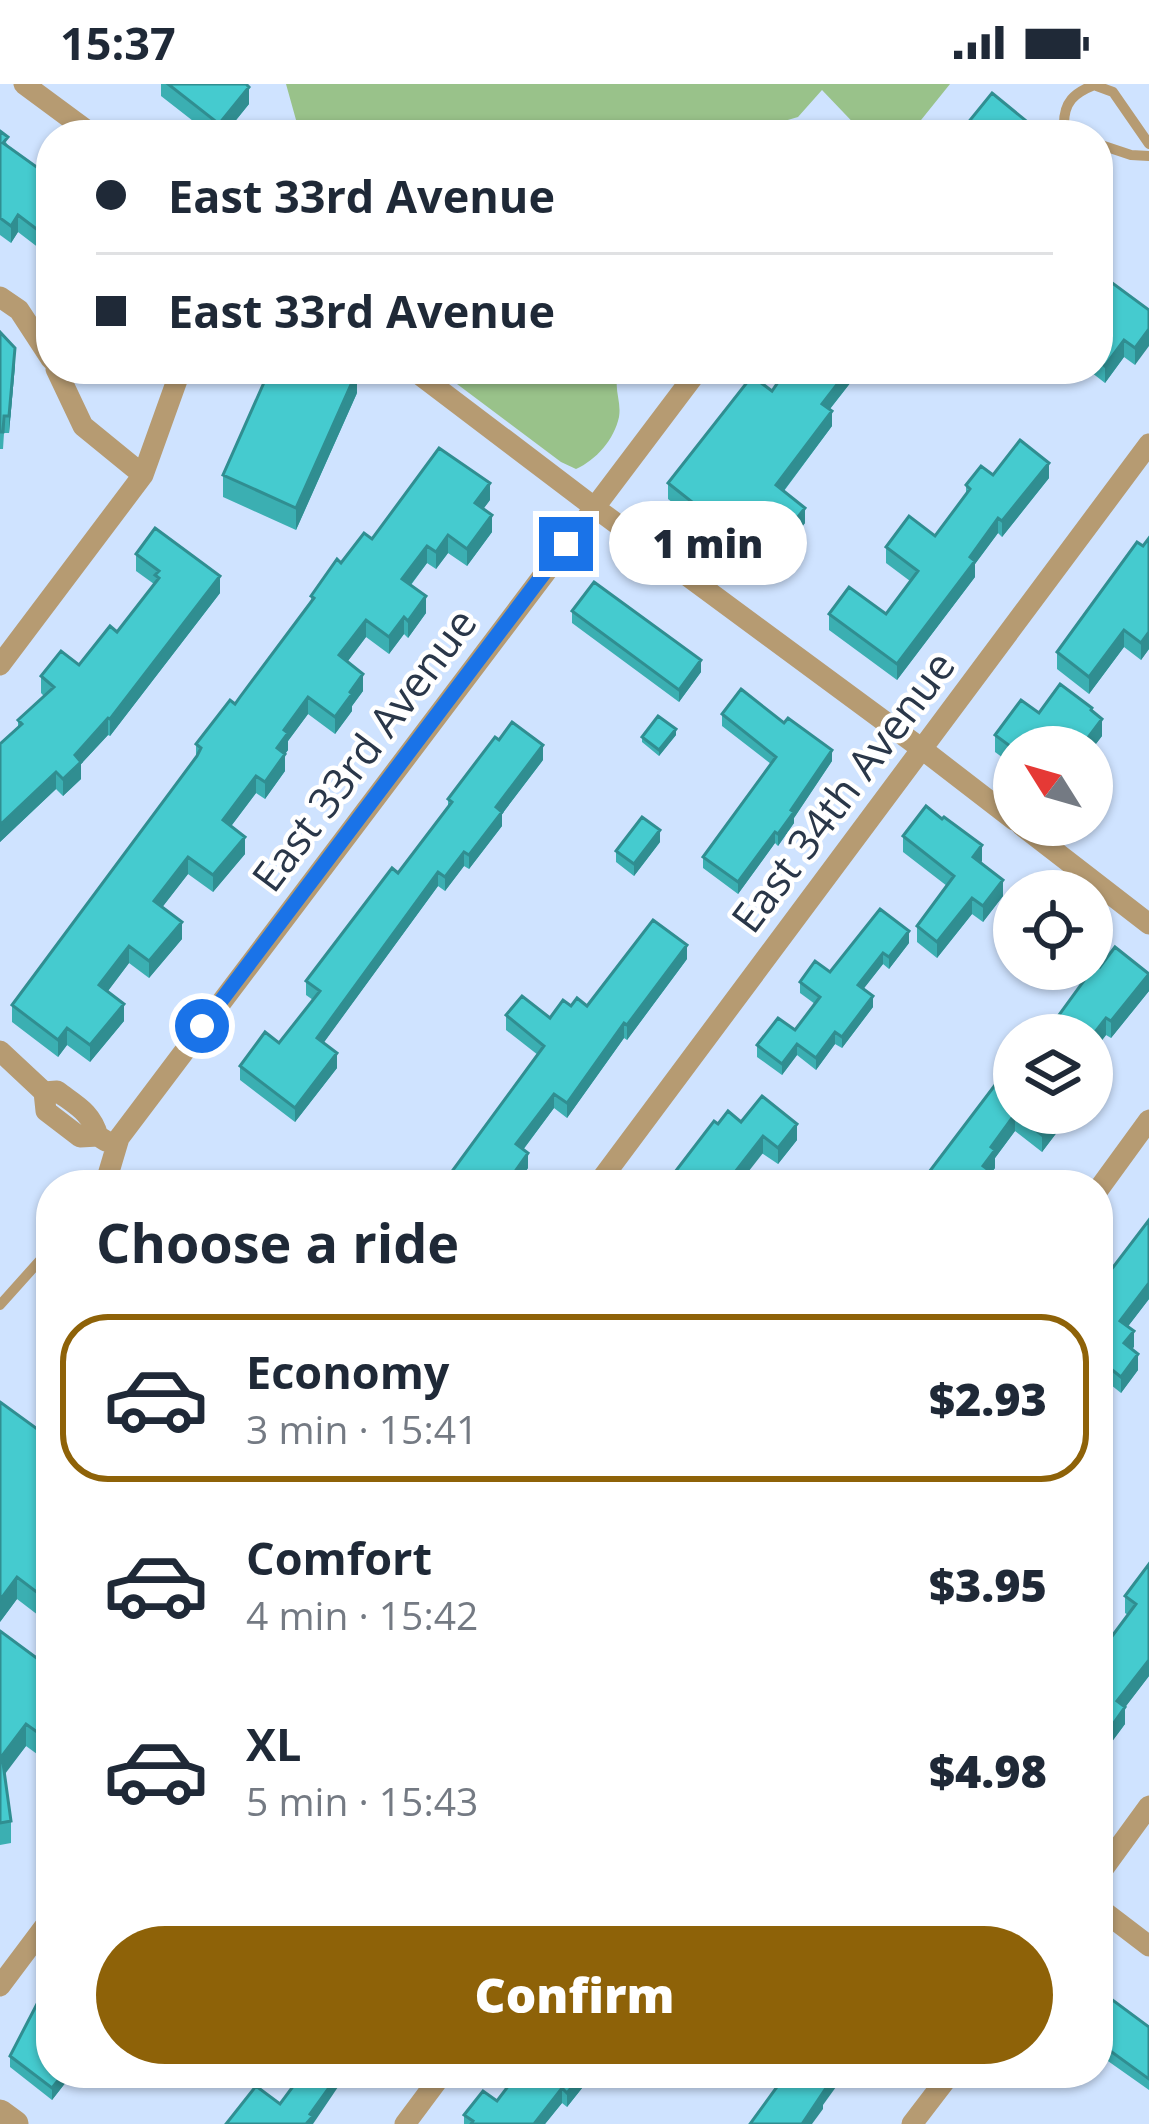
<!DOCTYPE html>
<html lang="en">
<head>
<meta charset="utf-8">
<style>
  :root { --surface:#fff; --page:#f2f2f3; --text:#1f2937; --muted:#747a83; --line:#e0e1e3; --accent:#8e6208 }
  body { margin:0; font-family:"Open Sans",sans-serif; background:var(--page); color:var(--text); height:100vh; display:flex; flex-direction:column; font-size:45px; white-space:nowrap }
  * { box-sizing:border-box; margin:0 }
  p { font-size:39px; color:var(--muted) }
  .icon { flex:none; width:66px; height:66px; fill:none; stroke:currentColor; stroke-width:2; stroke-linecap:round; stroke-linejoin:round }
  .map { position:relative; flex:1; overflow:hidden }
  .side { position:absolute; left:36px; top:1086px; width:1077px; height:918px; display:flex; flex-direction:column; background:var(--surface); border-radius:48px; box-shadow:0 3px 9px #0004 }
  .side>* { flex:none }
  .guide { position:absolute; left:36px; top:36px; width:1077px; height:264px; border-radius:48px; box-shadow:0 3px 9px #0004; display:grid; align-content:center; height:264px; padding:0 60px; background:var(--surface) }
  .needle { width:78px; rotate:307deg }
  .fabs { position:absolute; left:993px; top:642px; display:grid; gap:24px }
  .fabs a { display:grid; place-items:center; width:120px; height:120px; border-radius:50%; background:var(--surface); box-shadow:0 3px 9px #0004; font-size:60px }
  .end { position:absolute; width:54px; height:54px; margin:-27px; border:15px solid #1a73e8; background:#fff; box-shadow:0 0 0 6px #fff }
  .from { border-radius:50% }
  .bubble { position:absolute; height:84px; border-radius:42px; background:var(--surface); box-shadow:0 3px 9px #0004; font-size:39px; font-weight:800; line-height:84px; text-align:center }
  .guide b { display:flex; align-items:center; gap:42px; height:114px; font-size:45px }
  .guide b+b { border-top:3px solid var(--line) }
  .guide i { width:30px; height:30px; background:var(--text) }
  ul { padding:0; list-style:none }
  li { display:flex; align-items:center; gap:36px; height:168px; margin:0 24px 18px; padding:0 36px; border:6px solid transparent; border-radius:48px }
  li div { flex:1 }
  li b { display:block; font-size:45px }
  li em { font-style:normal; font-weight:800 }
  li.active { border-color:var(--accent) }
  li>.icon { width:108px; height:108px; stroke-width:1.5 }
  h2 { padding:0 60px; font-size:54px; line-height:144px }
  .action { display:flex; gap:24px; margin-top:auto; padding:24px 60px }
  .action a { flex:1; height:138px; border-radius:72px; background:var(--accent); color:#fff; font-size:48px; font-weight:800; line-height:138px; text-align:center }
  .status { display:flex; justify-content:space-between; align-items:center; height:84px; padding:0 60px; background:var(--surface); direction:ltr }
  .status svg { height:33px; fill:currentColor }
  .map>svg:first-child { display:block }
</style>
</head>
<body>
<div class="status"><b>15:37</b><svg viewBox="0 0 49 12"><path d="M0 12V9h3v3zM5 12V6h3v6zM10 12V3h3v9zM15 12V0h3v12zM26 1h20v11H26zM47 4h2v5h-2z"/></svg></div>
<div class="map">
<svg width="1149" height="2040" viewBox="0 0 1149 2040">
  <rect width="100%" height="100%" fill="#cfe3ff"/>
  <!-- green -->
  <path fill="#99c28a" d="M 286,0 L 950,0 L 909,51 L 865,51 L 822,6 L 798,33 L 737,51 L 293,51 L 298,43 Z
    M 437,285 L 621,285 C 611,302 622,315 619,333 C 614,356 596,376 576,385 L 561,378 Z"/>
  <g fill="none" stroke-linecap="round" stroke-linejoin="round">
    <!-- service -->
    <path stroke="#b69b72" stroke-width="10" d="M 1075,51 L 1064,40 C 1064,18 1074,9 1094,1 L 1113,8 L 1149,60
      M 1098,60 L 1131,71 L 1149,72
      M 0,1221 L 51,1164"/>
    <!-- minor -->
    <path stroke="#b69b72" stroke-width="21" d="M 24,0 L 93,51
      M 0,213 L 19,226 L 51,275
      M 56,285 L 83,342 L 143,391
      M 412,285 L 594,423 L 922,665 L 1014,736
      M 0,581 L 143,391 L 181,285
      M 1021,741 L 1149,840
      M 0,967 L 44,1008 L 57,1007 C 77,1022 91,1028 98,1052
      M 44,1008 L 46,1027 L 80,1053 L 98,1052 L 106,1057
      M 105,1101 L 119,1054 L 699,285
      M 597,1101 L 1149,360
      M 1098,1106 L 1149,1036
      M 1098,1792 L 1149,1722
      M 1098,1823 L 1149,1862
      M 0,1902 L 51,1834
      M 405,2040 L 443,1989
      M 912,2040 L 951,1989"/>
    <!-- tertiary -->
    <path stroke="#b69b72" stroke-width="27" d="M 0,2029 L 15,2040"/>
  </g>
  <!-- wall -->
  <path fill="#3bafb2" d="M 161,0 L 246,0 L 249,20 L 224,51 L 211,51 L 161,12 Z
    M 0,47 L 8,62 L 49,92 L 51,89 L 51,182 L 48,180 L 48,171 L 18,148 L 11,159 L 0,151 Z
    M 1098,170 L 1109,196 L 1149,226 L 1135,281 L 1124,273 L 1105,299 L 1087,285 L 1098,285 Z
    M 0,248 L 15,281 L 9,349 L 4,349 L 3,365 L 0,365 Z
    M 787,285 L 877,285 L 868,297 L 858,289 L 830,325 L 832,342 L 784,407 L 805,439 L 758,499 L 728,475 L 728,462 L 668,415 L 668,399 L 772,307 Z
    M 357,309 L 296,446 L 223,413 L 223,391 Z
    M 993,391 L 1049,394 L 1002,453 L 998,449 L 975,480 L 975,493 L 897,596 L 829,546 L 829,530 L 886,530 L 910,497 L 886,479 L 886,463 L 935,452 L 966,410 L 966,401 Z
    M 490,416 L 483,425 L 492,448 L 467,482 L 448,469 L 436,485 L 427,479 L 411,501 L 426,529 L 408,554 L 404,550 L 389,570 L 366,553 L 347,578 L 363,607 L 352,622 L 352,627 L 335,650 L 308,630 L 288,657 L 288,666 L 285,670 L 285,687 L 265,715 L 256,709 L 231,742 L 245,770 L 213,808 L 188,790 L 162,823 L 182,855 L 149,894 L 129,879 L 107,908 L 124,937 L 90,978 L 67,961 L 58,973 L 12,938 L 12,921 L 196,673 L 196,660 L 235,620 L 311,518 L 311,512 L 341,479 L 372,455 Z
    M 1149,454 L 1149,565 L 1141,576 L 1124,563 L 1089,610 L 1057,585 L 1057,568 Z
    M 136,470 L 220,509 L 110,652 L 108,651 L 81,680 L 81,695 L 63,712 L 56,705 L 0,758 L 0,660 L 18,644 L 18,636 L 44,612 L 41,609 L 41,592 L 79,581 L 117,548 L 154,500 L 136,487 Z
    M 572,527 L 701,588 L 679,618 L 572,539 Z
    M 1092,627 L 1102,652 L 1092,665 L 1092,663 L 1014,663 L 1014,682 L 995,668 L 995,651 L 1039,629 Z
    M 722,630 L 832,677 L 794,734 L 794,739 L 778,762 L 775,759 L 738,810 L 703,784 L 703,773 L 771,680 L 722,642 Z
    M 676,651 L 659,672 L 642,658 L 642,653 Z
    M 543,676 L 502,730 L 502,742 L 469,785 L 464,782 L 445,807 L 438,802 L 323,959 L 337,984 L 295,1038 L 240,996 L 240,982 L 279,959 L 313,916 L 306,911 L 306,897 L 398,789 L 448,724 L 448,715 Z
    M 903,752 L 982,777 L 980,779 L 1003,812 L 983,838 L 972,830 L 937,874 L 917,858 L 917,842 L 947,802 L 903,768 Z
    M 660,758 L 634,792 L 616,778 L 616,767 Z
    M 909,859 L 889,885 L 883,880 L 863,905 L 873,923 L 842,964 L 835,960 L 816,986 L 797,971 L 782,991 L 757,973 L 757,961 L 795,946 L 815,920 L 800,909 L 800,898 Z
    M 687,875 L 627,956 L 624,954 L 567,1034 L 554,1024 L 523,1066 L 528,1084 L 516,1101 L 442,1101 L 538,971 L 506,946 L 506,931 L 550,934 L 571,922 L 587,922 Z
    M 1100,883 L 1149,907 L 1111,954 L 1106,951 L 1092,969 L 1092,951 L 1051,942 Z
    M 1014,976 L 1067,1029 L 1067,1035 L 1042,1068 L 1015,1047 L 995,1074 L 995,1084 L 992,1088 L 1006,1101 L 923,1101 L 923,1096 Z
    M 741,1038 L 797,1056 L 778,1080 L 718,1040 Z
    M 1149,1136 L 1149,1215 L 1128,1242 L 1138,1286 L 1121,1309 L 1111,1301 L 1098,1318 L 1098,1203 Z
    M 51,1355 L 51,1541 L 17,1515 L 0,1538 Z
    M 1149,1480 L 1149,1592 L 1125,1623 L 1125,1640 L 1108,1663 L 1098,1657 L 1098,1571 L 1128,1531 L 1125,1529 L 1125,1512 Z
    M 0,1547 L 42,1578 L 51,1577 L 51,1662 L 46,1668 L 37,1670 L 26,1662 L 4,1690 L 11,1737 L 11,1759 L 0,1761 Z
    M 1098,1896 L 1111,1915 L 1149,1943 L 1149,2006 L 1098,1970 Z
    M 10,1972 L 51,1989 L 73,1989 L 52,2016 L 10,1983 Z
    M 511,1989 L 594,1989 L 567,2023 L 562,2019 L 545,2040 L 464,2040 L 464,2031 L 497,2017 L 515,1992 Z"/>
  <!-- shaded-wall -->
  <path fill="#308e91" d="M 249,3 L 249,20 L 224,51 L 219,51 L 219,40 Z
    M 18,131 L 18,148 L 11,159 L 11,142 Z
    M 1109,178 L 1109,195 L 1100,190 Z
    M 1149,245 L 1149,262 L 1135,281 L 1135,264 Z
    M 1124,256 L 1124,273 L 1105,299 L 1105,282 Z
    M 15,264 L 15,281 L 9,349 L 9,332 Z
    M 849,285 L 858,285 L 858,289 L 822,335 L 822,320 Z
    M 868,285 L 877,285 L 868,297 Z
    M 357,287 L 357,309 L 296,446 L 296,424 Z
    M 832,327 L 832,342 L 776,417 L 776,401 Z
    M 1049,379 L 1049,394 L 1002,453 L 1002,437 Z
    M 490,399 L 490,416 L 475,436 L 475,419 Z
    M 805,424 L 805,439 L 758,499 L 758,483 Z
    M 492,431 L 492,448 L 467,482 L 467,465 Z
    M 998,434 L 998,449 L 975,480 L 975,493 L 897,596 L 897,580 Z
    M 448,451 L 448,469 L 436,485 L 436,468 Z
    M 427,462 L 427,479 L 402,512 L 402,495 Z
    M 220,492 L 220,509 L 110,652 L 110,635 Z
    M 426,512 L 426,529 L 408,554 L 408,537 Z
    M 404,533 L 404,550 L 389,570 L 389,553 Z
    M 366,536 L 366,553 L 339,589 L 339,571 Z
    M 1124,546 L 1124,563 L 1089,610 L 1089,593 Z
    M 1149,548 L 1149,565 L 1141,576 L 1141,559 Z
    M 701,576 L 701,588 L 679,618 L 679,606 Z
    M 363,590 L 363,607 L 352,622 L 352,627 L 335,650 L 335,633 Z
    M 308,613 L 308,630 L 288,657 L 288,666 L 277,681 L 277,664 L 284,646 Z
    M 108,634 L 108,651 L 81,680 L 81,695 L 63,712 L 63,695 L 75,671 Z
    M 1102,635 L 1102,652 L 1092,665 L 1092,663 L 1081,663 Z
    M 676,645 L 676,651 L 659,672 L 659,666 Z
    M 543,661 L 543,676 L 502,730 L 502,742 L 469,785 L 469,771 L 496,723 Z
    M 832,666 L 832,677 L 794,734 L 794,739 L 778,762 L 778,750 L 791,726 Z
    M 285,670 L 285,687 L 265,715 L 265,698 Z
    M 56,688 L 56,705 L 0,758 L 0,741 Z
    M 256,692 L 256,709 L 223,753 L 223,736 Z
    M 660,746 L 660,758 L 634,792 L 634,780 Z
    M 775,748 L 775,759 L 738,810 L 738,798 Z
    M 245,753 L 245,770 L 213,808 L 213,791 Z
    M 982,761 L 982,777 L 973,789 L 973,773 Z
    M 464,768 L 464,782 L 445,807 L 445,793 Z
    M 188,773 L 188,790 L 154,834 L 154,817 Z
    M 438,788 L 438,802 L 317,968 L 317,954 Z
    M 1003,796 L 1003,812 L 983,838 L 983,822 Z
    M 972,814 L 972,830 L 937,874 L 937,858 Z
    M 182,838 L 182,855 L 149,894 L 149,877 Z
    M 909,847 L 909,859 L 889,885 L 889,873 Z
    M 687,861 L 687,875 L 627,956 L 627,941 Z
    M 129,862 L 129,879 L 99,919 L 99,901 Z
    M 883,869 L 883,880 L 858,912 L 858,901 Z
    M 1149,890 L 1149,907 L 1111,954 L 1111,937 Z
    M 873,912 L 873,923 L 842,964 L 842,953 Z
    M 124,920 L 124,937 L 90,978 L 90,961 Z
    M 1106,934 L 1106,951 L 1092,969 L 1092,952 Z
    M 624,939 L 624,954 L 567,1034 L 567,1019 Z
    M 67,944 L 67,961 L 58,973 L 58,956 Z
    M 835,948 L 835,960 L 816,986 L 816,974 Z
    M 797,960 L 797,971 L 782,991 L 782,980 Z
    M 337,969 L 337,984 L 295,1038 L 295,1024 Z
    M 554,1010 L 554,1024 L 516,1075 L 516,1060 Z
    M 1058,1029 L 1067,1029 L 1067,1035 L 1042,1068 L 1042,1051 Z
    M 1015,1030 L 1015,1047 L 995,1074 L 995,1084 L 983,1099 L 983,1082 L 991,1063 Z
    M 797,1040 L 797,1056 L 778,1080 L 778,1064 Z
    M 763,1052 L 763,1069 L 738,1101 L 725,1101 Z
    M 528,1069 L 528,1084 L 516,1101 L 511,1101 L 511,1093 Z
    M 1149,1199 L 1149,1215 L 1120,1253 L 1120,1237 Z
    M 1134,1247 L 1134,1263 L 1124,1275 L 1124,1259 Z
    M 1138,1270 L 1138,1286 L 1121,1309 L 1121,1293 Z
    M 1111,1285 L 1111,1301 L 1098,1318 L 1098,1302 Z
    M 17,1493 L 17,1515 L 0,1538 L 0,1516 Z
    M 1149,1576 L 1149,1592 L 1117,1634 L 1117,1617 Z
    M 1125,1623 L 1125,1640 L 1108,1663 L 1108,1647 Z
    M 26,1640 L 26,1662 L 2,1694 L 2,1672 Z
    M 51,1640 L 51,1662 L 46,1668 L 46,1646 Z
    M 64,1989 L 73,1989 L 52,2016 L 52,2004 Z
    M 583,1989 L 594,1989 L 567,2023 L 567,2009 Z
    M 836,1989 L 846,1989 L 823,2021 L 823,2025 L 812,2040 L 802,2040 Z
    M 338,1991 L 338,2003 L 313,2040 L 306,2040 L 310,2030 Z
    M 562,2004 L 562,2019 L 545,2040 L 534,2040 Z"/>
  <!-- building -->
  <path fill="#45cbcf" stroke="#308e91" stroke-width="3" d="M 168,0 L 246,0 L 249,3 L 219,40 Z
    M 992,9 L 1041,49 L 1039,51 L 958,51 Z
    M 0,47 L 8,53 L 3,59 L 49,92 L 51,89 L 51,156 L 18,131 L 11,142 L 0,134 Z
    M 1098,170 L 1109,178 L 1100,190 L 1149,226 L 1149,245 L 1135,264 L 1124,256 L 1105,282 L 1098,276 Z
    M 0,248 L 15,264 L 9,332 L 4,332 L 3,348 L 0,348 Z
    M 270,285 L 352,285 L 357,287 L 296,424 L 223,391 Z
    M 787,285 L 849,285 L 822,320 L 832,327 L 776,401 L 805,424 L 758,483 L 728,460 L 735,452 L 668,399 L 752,292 L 772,307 Z
    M 1020,356 L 1049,379 L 1002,437 L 998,434 L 970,473 L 975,477 L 897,580 L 829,530 L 849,503 L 886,530 L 918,487 L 886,463 L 909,432 L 935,452 L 970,405 L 966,401 L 981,382 L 993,391 Z
    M 439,364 L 490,399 L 475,419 L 492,431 L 467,465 L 448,451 L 436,468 L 427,462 L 402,495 L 426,512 L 408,537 L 404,533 L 389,553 L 366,536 L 339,571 L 363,590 L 350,608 L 352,610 L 335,633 L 308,613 L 284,646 L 288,649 L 277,664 L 285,670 L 265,698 L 256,692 L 223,736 L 245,753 L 213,791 L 188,773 L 154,817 L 182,838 L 149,877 L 129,862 L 99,901 L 124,920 L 90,961 L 67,944 L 58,956 L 12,921 L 197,672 L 201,664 L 196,660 L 230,616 L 235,620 L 240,613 L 314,514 L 311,512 L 337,475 L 341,479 L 364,449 L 372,455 Z
    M 155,444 L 220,492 L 110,635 L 108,634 L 75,671 L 81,678 L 63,695 L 56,688 L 0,741 L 0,660 L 22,640 L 18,636 L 54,603 L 41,592 L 61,567 L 79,581 L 110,542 L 117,548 L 159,494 L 155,491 L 159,487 L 136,470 Z
    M 1149,454 L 1149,548 L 1141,559 L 1124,546 L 1089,593 L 1057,568 L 1137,458 L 1143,462 Z
    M 594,498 L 701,576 L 679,606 L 572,527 Z
    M 1060,600 L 1092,624 L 1091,626 L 1102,635 L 1081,663 L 1014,663 L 1014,665 L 995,651 L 1021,616 L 1039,629 Z
    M 741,605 L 784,639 L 788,634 L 832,666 L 791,726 L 794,728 L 778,750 L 775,748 L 738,798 L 703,773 L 776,673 L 722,630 Z
    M 658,632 L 676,645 L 659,666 L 642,653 Z
    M 512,638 L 543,661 L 496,723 L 502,728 L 469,771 L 464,768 L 445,793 L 438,788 L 317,954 L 337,969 L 295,1024 L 240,982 L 265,948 L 279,959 L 320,907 L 306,897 L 392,784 L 398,789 L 452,718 L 448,715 L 495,653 L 499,656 Z
    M 926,722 L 942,735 L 944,733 L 982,761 L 973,773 L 1003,796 L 983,822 L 972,814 L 937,858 L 917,842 L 954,792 L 903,752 Z
    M 642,733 L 660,746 L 634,780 L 616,767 Z
    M 880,825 L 909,847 L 889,873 L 883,869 L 858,901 L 873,912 L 842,953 L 835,948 L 816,974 L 797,960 L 782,980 L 757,961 L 778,934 L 795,946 L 820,913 L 800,898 L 815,877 L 830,888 Z
    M 653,836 L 687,861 L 627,941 L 624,939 L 567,1019 L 554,1010 L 516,1060 L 528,1069 L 511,1093 L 505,1089 L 497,1101 L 442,1101 L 544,962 L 506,931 L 522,912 L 550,934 L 563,916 L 571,922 L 577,914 L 587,922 Z
    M 1115,863 L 1149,890 L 1111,937 L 1106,934 L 1092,952 L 1033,951 L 1044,937 L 1051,942 L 1096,880 L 1100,883 Z
    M 1014,976 L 1014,1029 L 1058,1029 L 1042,1051 L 1015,1030 L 991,1063 L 995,1066 L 983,1082 L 1006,1099 L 1004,1101 L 929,1101 L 923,1096 Z
    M 762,1012 L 797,1040 L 778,1064 L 763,1052 L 725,1101 L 665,1101 L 714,1037 L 718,1040 L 728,1027 L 741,1038 Z
    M 1149,1136 L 1149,1199 L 1120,1237 L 1134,1247 L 1124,1259 L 1138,1270 L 1121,1293 L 1111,1285 L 1098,1302 L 1098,1203 Z
    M 0,1318 L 51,1355 L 51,1359 L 47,1365 L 51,1369 L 51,1519 L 17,1493 L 0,1516 Z
    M 1149,1480 L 1149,1576 L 1117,1617 L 1125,1623 L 1108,1647 L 1098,1641 L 1098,1571 L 1136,1520 L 1125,1512 Z
    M 0,1547 L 42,1578 L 45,1573 L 51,1577 L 51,1640 L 46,1646 L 37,1648 L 26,1640 L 2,1672 L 11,1737 L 0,1739 Z
    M 1098,1896 L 1111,1906 L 1107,1912 L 1149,1943 L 1149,1995 L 1098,1958 Z
    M 49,1903 L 51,1905 L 51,1989 L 64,1989 L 52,2004 L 10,1972 L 38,1918 Z
    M 303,1989 L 335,1989 L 338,1991 L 310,2030 L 313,2032 L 306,2040 L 226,2040 L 256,2002 L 280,2020 Z
    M 518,1989 L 583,1989 L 567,2009 L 562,2004 L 534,2040 L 471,2040 L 473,2037 L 464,2031 L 483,2007 L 497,2017 Z
    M 787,1989 L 836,1989 L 802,2040 L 750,2040 Z"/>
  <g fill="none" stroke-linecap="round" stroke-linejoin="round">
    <!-- route -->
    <path stroke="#1a73e8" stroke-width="15" d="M 202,942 L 566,460"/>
  </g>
  <g text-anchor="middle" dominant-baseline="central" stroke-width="9" stroke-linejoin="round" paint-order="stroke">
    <!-- street labels -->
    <g font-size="42" fill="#2a3749" stroke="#fff">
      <text transform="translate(363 665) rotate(-53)">East 33rd Avenue</text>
      <text transform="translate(842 707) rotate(-53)">East 34th Avenue</text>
    </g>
  </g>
</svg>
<div class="fabs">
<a><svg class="needle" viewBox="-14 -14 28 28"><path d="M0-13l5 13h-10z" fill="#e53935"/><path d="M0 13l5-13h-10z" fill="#747a83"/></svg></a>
<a><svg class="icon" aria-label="locate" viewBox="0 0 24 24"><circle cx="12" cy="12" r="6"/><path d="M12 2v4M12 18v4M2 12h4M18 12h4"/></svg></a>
<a><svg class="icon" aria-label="layers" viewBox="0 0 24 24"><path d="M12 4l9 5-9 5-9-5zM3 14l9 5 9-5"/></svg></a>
</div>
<i class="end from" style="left:202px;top:942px"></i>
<i class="end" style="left:566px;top:460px"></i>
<div class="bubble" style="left:609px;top:417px;width:198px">1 min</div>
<div class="guide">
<b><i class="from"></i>East 33rd Avenue</b>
<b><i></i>East 33rd Avenue</b>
</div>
<section class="side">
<h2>Choose a ride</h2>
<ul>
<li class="active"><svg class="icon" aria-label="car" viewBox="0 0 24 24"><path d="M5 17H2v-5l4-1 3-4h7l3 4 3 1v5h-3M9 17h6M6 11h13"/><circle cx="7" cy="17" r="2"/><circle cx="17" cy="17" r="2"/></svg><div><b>Economy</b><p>3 min · 15:41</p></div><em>$2.93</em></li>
<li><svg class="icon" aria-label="car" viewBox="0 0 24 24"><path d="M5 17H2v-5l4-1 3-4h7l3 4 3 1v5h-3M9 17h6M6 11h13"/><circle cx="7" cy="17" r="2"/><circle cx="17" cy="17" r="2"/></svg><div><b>Comfort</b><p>4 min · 15:42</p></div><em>$3.95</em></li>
<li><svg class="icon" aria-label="car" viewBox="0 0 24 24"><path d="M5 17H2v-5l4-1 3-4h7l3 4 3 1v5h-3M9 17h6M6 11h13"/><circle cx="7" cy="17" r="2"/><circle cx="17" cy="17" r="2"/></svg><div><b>XL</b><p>5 min · 15:43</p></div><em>$4.98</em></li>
</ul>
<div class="action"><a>Confirm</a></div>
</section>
</div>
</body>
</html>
